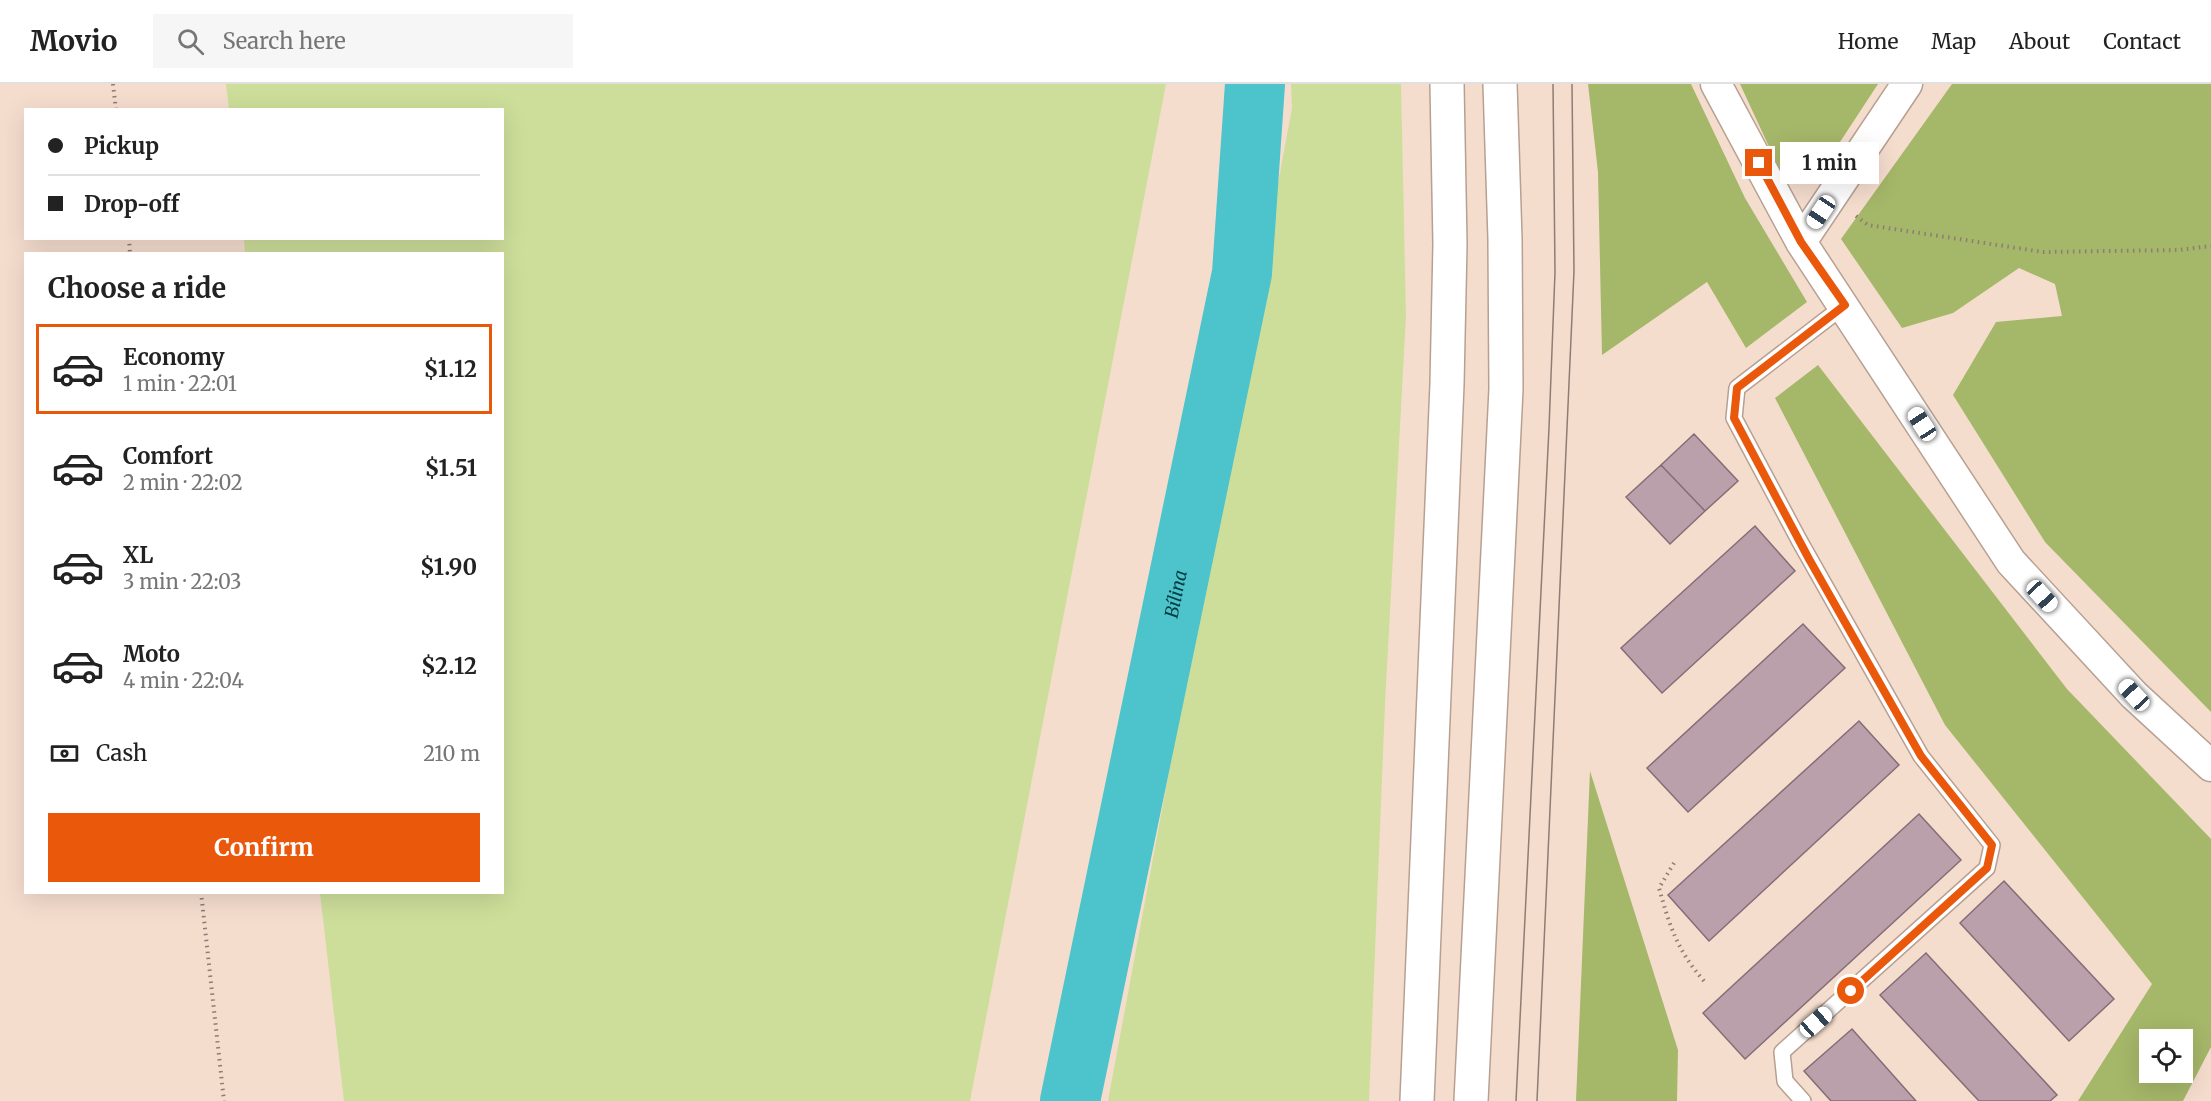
<!DOCTYPE html>
<html lang="en">
<head>
<meta charset="utf-8">
<style>
  :root { --surface:#fff; --page:#f6f6f6; --text:#222; --muted:#767676; --line:#e0e0e0; --accent:#ea580c }
  body { margin:0; font-family:Merriweather,serif; background:var(--page); color:var(--text); height:100vh; display:flex; flex-direction:column; font-size:22px; white-space:nowrap }
  * { box-sizing:border-box; margin:0 }
  p { font-size:20px; color:var(--muted) }
  .icon { flex:none; width:33px; height:33px; fill:none; stroke:currentColor; stroke-width:2; stroke-linecap:round; stroke-linejoin:round }
  .map { position:relative; flex:1; overflow:hidden }
  .sheet { position:absolute; left:24px; top:168px; width:480px; height:642px; display:flex; flex-direction:column; background:var(--surface); border-radius:0px; box-shadow:0 6px 24px #0002 }
  .sheet>* { flex:none }
  .guide { position:absolute; left:24px; top:24px; width:480px; height:132px; border-radius:0px; box-shadow:0 6px 24px #0002; display:grid; align-content:center; height:132px; padding:0 24px; background:var(--surface) }
  .tools { position:absolute; left:2139px; top:945px; display:grid; gap:12px }
  .tools a { display:grid; place-items:center; width:54px; height:54px; border-radius:0px; background:var(--surface); box-shadow:0 6px 24px #0002; font-size:30px }
  .end { position:absolute; width:27px; height:27px; margin:-14px; border:8px solid #ea580c; background:#fff; box-shadow:0 0 0 3px #fff }
  .from { border-radius:50% }
  .bubble { position:absolute; height:42px; border-radius:0px; background:var(--surface); box-shadow:0 6px 24px #0002; font-size:20px; font-weight:700; line-height:42px; text-align:center }
  .car { position:absolute; width:18px; height:36px; margin:-18px -9px; border-radius:8px; box-shadow:0 0 4px 2px #0007; background:linear-gradient(#fff 24%,#345 0 40%,#fff 0 76%,#345 0 86%,#fff 0) }
  .guide b { display:flex; align-items:center; gap:21px; height:57px; font-size:22px }
  .guide b+b { border-top:2px solid var(--line) }
  .guide i { width:15px; height:15px; background:var(--text) }
  ul { padding:0; list-style:none }
  li { display:flex; align-items:center; gap:18px; height:90px; margin:0 12px 9px; padding:0 12px; border:3px solid transparent; border-radius:0px }
  li div { flex:1 }
  li b { display:block; font-size:22px }
  li em { font-style:normal; font-weight:700 }
  li.on { border-color:var(--accent) }
  li>.icon { width:54px; height:54px; stroke-width:1.5 }
  h2 { padding:0 24px; font-size:27px; line-height:72px }
  .pay { display:flex; align-items:center; gap:15px; height:66px; padding:0 24px; font-size:22px }
  .pay p { margin-inline-start:auto }
  .cta { display:flex; gap:12px; margin-top:auto; padding:12px 24px }
  .cta a { flex:1; height:69px; border-radius:0px; background:var(--accent); color:#fff; font-size:24px; font-weight:700; line-height:69px; text-align:center }
  header { display:flex; align-items:center; gap:36px; box-sizing:border-box; height:84px; padding:0 30px; background:var(--surface); border-bottom:2px solid var(--line) }
  header strong { font-size:28px }
  nav { display:flex; gap:33px; margin-inline-start:auto; font-size:21px }
  .search { width:420px; height:54px; background:var(--page); display:flex; align-items:center; gap:15px; box-sizing:border-box; padding:0 21px; border-radius:0px; color:var(--muted); font-size:22px }
  .map>svg:first-child { display:block }
</style>
</head>
<body>
<header>
<strong>Movio</strong>
<div class="search"><svg class="icon" aria-label="search" viewBox="0 0 24 24"><circle cx="10" cy="10" r="6"/><path d="M15 15l6 6"/></svg>Search here</div>
<nav><a>Home</a><a>Map</a><a>About</a><a>Contact</a></nav>
</header>
<div class="map">
<svg width="2211" height="1017" viewBox="0 0 2211 1017">
  <rect width="100%" height="100%" fill="#f5ddce"/>
  <!-- green -->
  <path fill="#cdde9a" d="M 226,0 L 1166,0 L 970,1017 L 344,1017 L 320,809 L 502,808 L 502,170 L 245,169 L 244,155 L 502,154 L 502,26 L 229,25 Z
    M 1291,0 L 1401,0 L 1406,232 L 1385,620 L 1369,1017 L 1108,1017 L 1292,24 Z"/>
  <!-- forest -->
  <path fill="#a5b769" fill-rule="evenodd" d="M 1588,0 L 1691,0 L 1745,114 L 1807,218 L 1746,264 L 1707,198 L 1602,271 L 1598,88 Z
    M 1740,0 L 1878,0 L 1821,87 L 1783,93 Z
    M 1952,0 L 2211,0 L 2211,628 L 2045,458 L 1953,311 L 1996,238 L 2062,232 L 2055,200 L 2019,184 L 1953,229 L 1902,244 L 1841,155 Z
    M 1818,281 L 2067,605 L 2211,755 L 2211,963 L 2183,1017 L 2078,1017 L 2152,900 L 1945,641 L 1775,314 ZM 2150,956 L 2182,956 L 2182,988 L 2150,988 Z
    M 1590,687 L 1678,966 L 1677,1017 L 1576,1017 Z"/>
  <g fill="none" stroke-linecap="round" stroke-linejoin="round">
    <!-- river -->
    <path stroke="#4dc3cc" stroke-width="60" id="s1" d="M 1070,1017 L 1242,189 L 1255,0"/>
  </g>
  <!-- building -->
  <path fill="#b9a0aa" stroke="#856d77" stroke-width="1.5" d="M 1694,350 L 1738,397 L 1705,427 L 1661,381 Z
    M 1661,381 L 1705,427 L 1670,460 L 1626,413 Z
    M 1755,442 L 1795,487 L 1662,609 L 1621,564 Z
    M 1803,540 L 1845,584 L 1688,728 L 1647,684 Z
    M 1859,637 L 1899,681 L 1709,857 L 1668,811 Z
    M 1919,730 L 1961,776 L 1745,975 L 1703,929 Z
    M 2004,797 L 2114,915 L 2069,957 L 1960,839 Z
    M 1926,869 L 2057,1011 L 2050,1017 L 1979,1017 L 1880,911 Z
    M 1852,945 L 1916,1017 L 1831,1017 L 1804,987 Z"/>
  <g fill="none" stroke-linecap="round" stroke-linejoin="round">
    <!-- lane casing -->
    <g stroke="#b7a092" stroke-width="18">
      <path id="lane" d="M 1803,1017 L 1785,997 L 1782,968 L 1987,784 L 1992,761 L 1921,672 L 1799,456 L 1734,334 L 1737,304 L 1845,221"/>
    </g>
    <!-- street casing -->
    <g stroke="#b7a092" stroke-width="33">
      <path id="street" d="M 1716,0 L 1801,158 L 2011,478 L 2134,611 L 2211,682
        M 1801,158 L 1907,0"/>
    </g>
    <!-- highway casing -->
    <g stroke="#b7a092" stroke-width="36">
      <path id="highway" d="M 1417,1017 L 1447,300 L 1450,160 L 1447,0
        M 1471,1017 L 1506,305 L 1505,155 L 1500,0"/>
    </g>
    <!-- path -->
    <path stroke="#8d7d73" stroke-width="4" stroke-dasharray="1.5 4.5" stroke-linecap="butt" d="M 113,0 L 116,26
      M 1856,132 L 1868,141 L 2043,168 L 2179,166 L 2211,162
      M 129,154 L 130,170
      M 1674,779 L 1659,804 C 1670,843 1677,866 1704,897
      M 201,808 L 224,1017"/>
    <!-- lane -->
    <use href="#lane" stroke="#fff" stroke-width="15"/>
    <!-- street -->
    <use href="#street" stroke="#fff" stroke-width="30"/>
    <!-- highway -->
    <use href="#highway" stroke="#fff" stroke-width="33"/>
    <!-- tram -->
    <path stroke="#8d7d73" stroke-width="1.5" d="M 1516,1017 L 1549,344 L 1555,188 L 1553,0
      M 1537,1017 L 1574,187 L 1572,0"/>
  </g>
  <g fill="none" stroke-linecap="round" stroke-linejoin="round">
    <!-- route -->
    <path stroke="#ea580c" stroke-width="8" d="M 1759,79 L 1801,158 L 1845,221 L 1737,304 L 1734,334 L 1809,475 L 1921,672 L 1992,761 L 1987,784 L 1851,907"/>
  </g>
  <g text-anchor="middle" dominant-baseline="central" stroke-width="6" stroke-linejoin="round" paint-order="stroke">
    <!-- water labels -->
    <g font-size="18" font-style="italic" fill="#033c40" stroke="#feebdf">
      <text stroke="none"><textPath href="#s1" startOffset="518">Bílina</textPath></text>
    </g>
  </g>
</svg>
<div class="tools">
<a><svg class="icon" aria-label="locate" viewBox="0 0 24 24"><circle cx="12" cy="12" r="6"/><path d="M12 2v4M12 18v4M2 12h4M18 12h4"/></svg></a>
</div>
<i class="end from" style="left:1851px;top:907px"></i>
<i class="end" style="left:1759px;top:79px"></i>
<div class="bubble" style="left:1780px;top:58px;width:99px">1 min</div>
<i class="car" style="left:1821px;top:128px;rotate:214deg"></i>
<i class="car" style="left:1922px;top:340px;rotate:327deg"></i>
<i class="car" style="left:2042px;top:512px;rotate:137deg"></i>
<i class="car" style="left:2134px;top:611px;rotate:317deg"></i>
<i class="car" style="left:1816px;top:938px;rotate:49deg"></i>
<div class="guide">
<b><i class="from"></i>Pickup</b>
<b><i></i>Drop-off</b>
</div>
<section class="sheet">
<h2>Choose a ride</h2>
<ul>
<li class="on"><svg class="icon" aria-label="car" viewBox="0 0 24 24"><path d="M5 17H2v-5l4-1 3-4h7l3 4 3 1v5h-3M9 17h6M6 11h13"/><circle cx="7" cy="17" r="2"/><circle cx="17" cy="17" r="2"/></svg><div><b>Economy</b><p>1 min · 22:01</p></div><em>$1.12</em></li>
<li><svg class="icon" aria-label="car" viewBox="0 0 24 24"><path d="M5 17H2v-5l4-1 3-4h7l3 4 3 1v5h-3M9 17h6M6 11h13"/><circle cx="7" cy="17" r="2"/><circle cx="17" cy="17" r="2"/></svg><div><b>Comfort</b><p>2 min · 22:02</p></div><em>$1.51</em></li>
<li><svg class="icon" aria-label="car" viewBox="0 0 24 24"><path d="M5 17H2v-5l4-1 3-4h7l3 4 3 1v5h-3M9 17h6M6 11h13"/><circle cx="7" cy="17" r="2"/><circle cx="17" cy="17" r="2"/></svg><div><b>XL</b><p>3 min · 22:03</p></div><em>$1.90</em></li>
<li><svg class="icon" aria-label="car" viewBox="0 0 24 24"><path d="M5 17H2v-5l4-1 3-4h7l3 4 3 1v5h-3M9 17h6M6 11h13"/><circle cx="7" cy="17" r="2"/><circle cx="17" cy="17" r="2"/></svg><div><b>Moto</b><p>4 min · 22:04</p></div><em>$2.12</em></li>
</ul>
<div class="pay"><svg class="icon" aria-label="cash" viewBox="0 0 24 24"><path d="M3 7h18v10H3z"/><circle cx="12" cy="12" r="2"/></svg>Cash<p>210 m</p></div>
<div class="cta"><a>Confirm</a></div>
</section>
</div>
</body>
</html>
